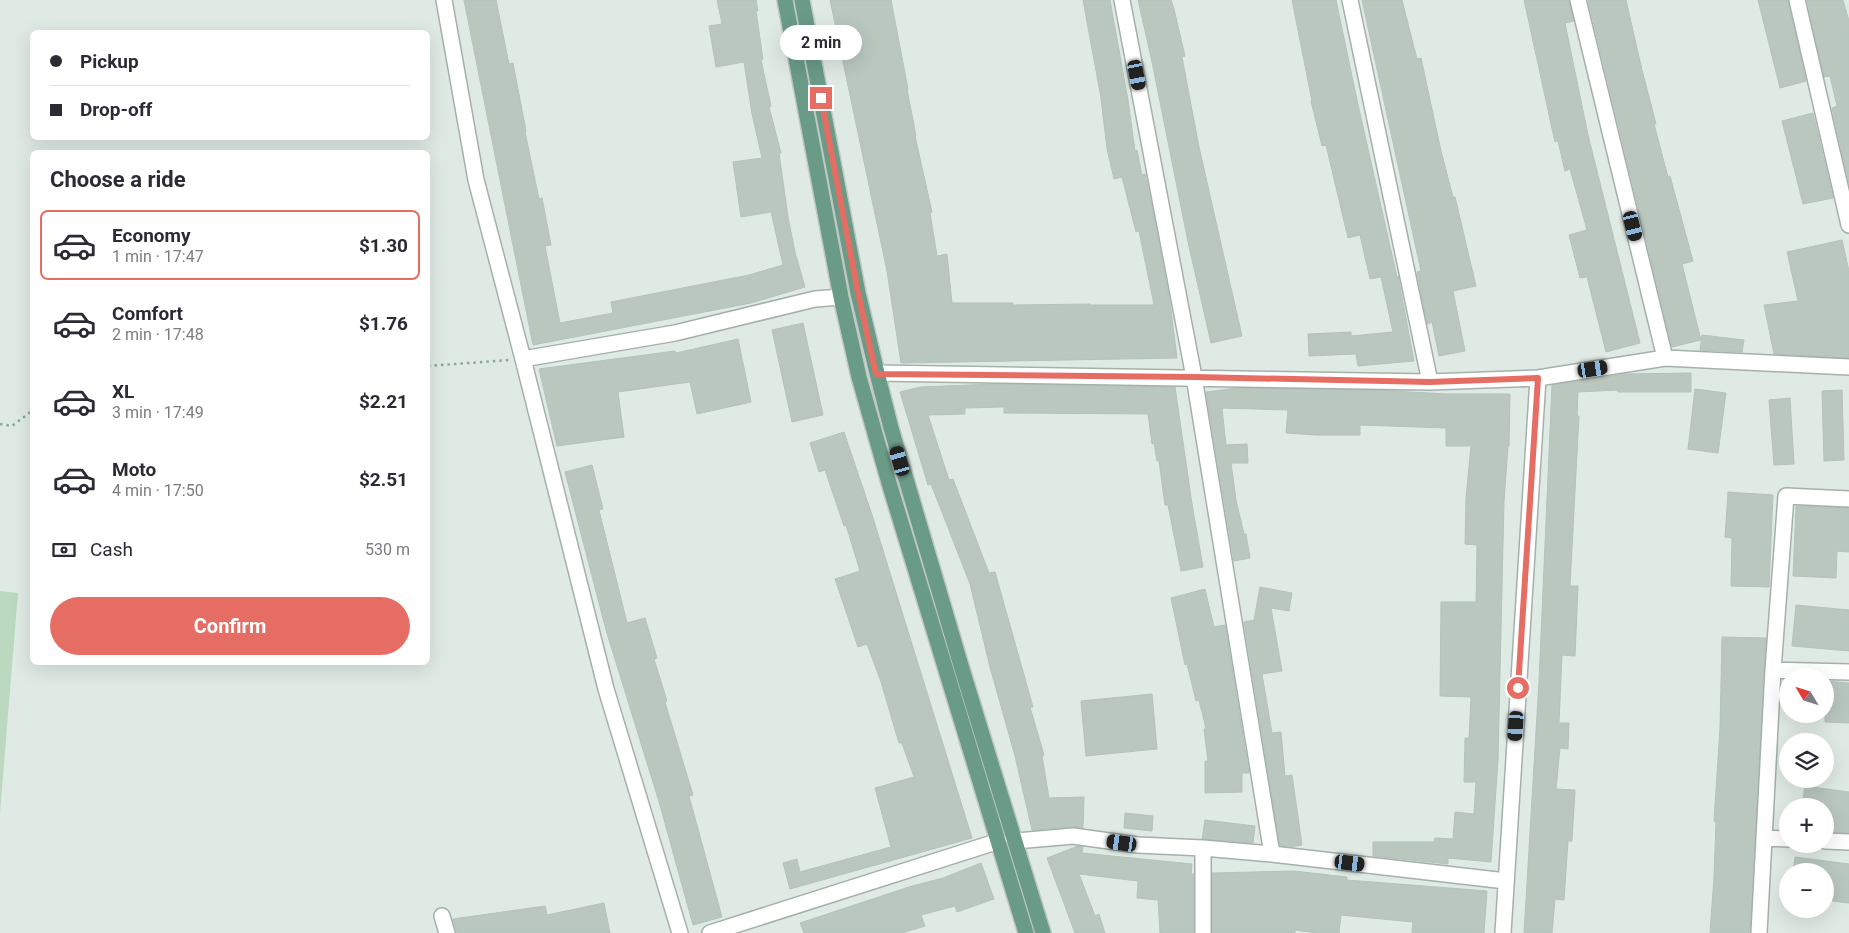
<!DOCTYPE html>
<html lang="en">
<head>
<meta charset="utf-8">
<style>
  :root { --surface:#fff; --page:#f7f7f7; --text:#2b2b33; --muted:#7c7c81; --line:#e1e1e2; --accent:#e56d63 }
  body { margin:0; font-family:Roboto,sans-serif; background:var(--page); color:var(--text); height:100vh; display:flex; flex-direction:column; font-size:19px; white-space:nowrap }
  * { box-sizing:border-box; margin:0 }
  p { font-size:16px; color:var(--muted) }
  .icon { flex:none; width:28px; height:28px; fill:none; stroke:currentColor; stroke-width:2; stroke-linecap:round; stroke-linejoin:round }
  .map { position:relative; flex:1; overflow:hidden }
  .details { position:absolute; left:30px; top:150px; width:400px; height:515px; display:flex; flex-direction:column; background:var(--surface); border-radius:8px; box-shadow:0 5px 20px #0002 }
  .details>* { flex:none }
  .top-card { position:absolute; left:30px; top:30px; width:400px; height:110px; border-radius:8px; box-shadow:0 5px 20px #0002; display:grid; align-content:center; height:110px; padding:0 20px; background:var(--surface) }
  .needle { width:32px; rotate:308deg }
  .buttons { position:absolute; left:1779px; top:668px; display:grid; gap:10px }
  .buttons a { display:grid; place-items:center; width:55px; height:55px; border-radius:50%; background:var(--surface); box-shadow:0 5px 20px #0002; font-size:25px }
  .end { position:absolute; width:22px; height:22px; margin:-11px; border:6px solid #e56d63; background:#fff; box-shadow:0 0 0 2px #fff }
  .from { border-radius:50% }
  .bubble { position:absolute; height:35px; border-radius:18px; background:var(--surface); box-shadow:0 5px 20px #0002; font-size:16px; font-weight:700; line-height:35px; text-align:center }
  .car { position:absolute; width:15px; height:30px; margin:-15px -8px; border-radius:6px; box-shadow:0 0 4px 1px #0007; background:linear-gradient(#222 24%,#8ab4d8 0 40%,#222 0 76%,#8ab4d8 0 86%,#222 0) }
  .top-card b { display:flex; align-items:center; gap:18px; height:48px; font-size:19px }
  .top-card b+b { border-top:1px solid var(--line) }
  .top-card i { width:12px; height:12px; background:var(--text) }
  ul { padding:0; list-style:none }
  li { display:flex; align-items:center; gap:15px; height:70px; margin:0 10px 8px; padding:0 10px; border:2px solid transparent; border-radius:8px }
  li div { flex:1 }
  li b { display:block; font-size:19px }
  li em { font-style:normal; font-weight:700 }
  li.on { border-color:var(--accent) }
  li>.icon { width:45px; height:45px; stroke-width:1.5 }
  h2 { padding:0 20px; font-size:22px; line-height:60px }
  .pay { display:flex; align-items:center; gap:12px; height:55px; padding:0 20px; font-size:19px }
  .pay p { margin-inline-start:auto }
  .cta { display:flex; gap:10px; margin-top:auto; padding:10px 20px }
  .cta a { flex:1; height:58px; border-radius:30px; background:var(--accent); color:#fff; font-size:20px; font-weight:700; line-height:58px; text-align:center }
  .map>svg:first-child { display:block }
</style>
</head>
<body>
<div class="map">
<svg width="1849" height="933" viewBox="0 0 1849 933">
  <rect width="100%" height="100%" fill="#e0eae4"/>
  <!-- green -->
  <path fill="#bbd9be" d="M 0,591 L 18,593 L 0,813 Z"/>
  <!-- building -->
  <path fill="#b9c7bf" stroke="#b3c3ba" d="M 464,0 L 496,0 L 509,64 L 513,63 L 526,131 L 525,132 L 539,199 L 542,198 L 551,245 L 545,246 L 560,323 L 613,313 L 611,302 L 749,275 L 783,265 L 771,212 L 741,217 L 733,162 L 762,158 L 752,114 L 744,62 L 716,67 L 709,26 L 722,24 L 717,0 L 756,0 L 758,11 L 756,11 L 763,59 L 761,60 L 771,106 L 769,107 L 781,153 L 779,153 L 788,217 L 795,252 L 805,287 L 751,303 L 533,345 Z
    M 830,0 L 891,0 L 908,89 L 907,89 L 916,136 L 915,136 L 932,212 L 930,213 L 937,256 L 947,254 L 952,303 L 1013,303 L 1013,305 L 1090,304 L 1090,305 L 1154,305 L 1139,231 L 1136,232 L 1122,177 L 1114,179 L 1107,149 L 1101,98 L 1083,0 L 1110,0 L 1128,100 L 1135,151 L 1137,150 L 1142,175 L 1145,174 L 1154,217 L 1170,302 L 1177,358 L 901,363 L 887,271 Z
    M 1138,0 L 1171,0 L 1174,9 L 1185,56 L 1182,57 L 1199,147 L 1242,336 L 1211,343 L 1188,242 L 1152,62 Z
    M 1292,0 L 1336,0 L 1357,100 L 1397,277 L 1398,276 L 1414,361 L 1358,366 L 1356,354 L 1309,356 L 1308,334 L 1351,332 L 1351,336 L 1393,332 L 1381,277 L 1370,279 L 1360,235 L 1348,238 L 1326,145 L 1322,146 L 1311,101 L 1312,101 Z
    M 1362,0 L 1402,0 L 1417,59 L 1421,58 L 1441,151 L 1453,197 L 1455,197 L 1476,286 L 1453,291 L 1465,351 L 1439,356 L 1432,322 L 1427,324 L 1417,272 L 1421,271 Z
    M 1524,0 L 1569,0 L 1574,21 L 1565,23 L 1588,135 L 1640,343 L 1606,352 L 1587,277 L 1580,278 L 1569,235 L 1587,230 L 1570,169 L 1565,171 L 1558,141 L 1555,142 Z
    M 1588,0 L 1626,0 L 1642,70 L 1656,124 L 1654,124 L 1668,177 L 1670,176 L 1693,261 L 1682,264 L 1701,340 L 1672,347 Z
    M 1758,0 L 1788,0 L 1806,81 L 1780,88 Z
    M 1807,0 L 1843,0 L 1849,21 L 1849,183 L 1832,108 L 1837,106 L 1830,76 L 1824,77 Z
    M 1813,113 L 1833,198 L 1803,204 L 1782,121 Z
    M 1842,240 L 1849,271 L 1849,358 L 1774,354 L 1764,305 L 1798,301 L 1787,252 Z
    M 803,323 L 823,415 L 792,422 L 772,330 Z
    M 1702,335 L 1744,340 L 1742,352 L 1700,350 Z
    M 738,339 L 751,402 L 697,414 L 690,382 L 618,392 L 624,437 L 557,446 L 539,369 L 675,351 L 676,353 Z
    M 1691,373 L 1691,392 L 1618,392 L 1618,390 L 1578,392 L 1577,416 L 1579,416 L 1570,586 L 1578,586 L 1575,656 L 1562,655 L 1559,723 L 1569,723 L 1568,749 L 1560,748 L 1556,789 L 1575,790 L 1572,841 L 1568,841 L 1564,900 L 1555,899 L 1552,933 L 1524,933 L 1539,681 L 1552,385 L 1626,374 Z
    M 996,384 L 1175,387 L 1192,504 L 1203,567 L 1181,571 L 1168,505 L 1165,505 L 1159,461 L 1157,461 L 1154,443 L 1152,444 L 1148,414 L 1004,413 L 1004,407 L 965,408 L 965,414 L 928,415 L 949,480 L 953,479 L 989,573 L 995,572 L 1033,707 L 1030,707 L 1044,755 L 1042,756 L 1049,798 L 1084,797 L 1083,828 L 1072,827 L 1032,830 L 1015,756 L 990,667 L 970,584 L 931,484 L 928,485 L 900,392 L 920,387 Z
    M 1237,388 L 1374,390 L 1447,394 L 1510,394 L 1509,446 L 1508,446 L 1504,501 L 1498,760 L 1491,862 L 1448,858 L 1448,864 L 1373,856 L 1373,842 L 1434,842 L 1435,838 L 1453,839 L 1455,812 L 1474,814 L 1476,782 L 1464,782 L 1465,738 L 1469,738 L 1471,697 L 1440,696 L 1441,602 L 1476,602 L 1477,545 L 1465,544 L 1466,498 L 1471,446 L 1446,446 L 1446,428 L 1360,425 L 1360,435 L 1316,435 L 1286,433 L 1288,410 L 1222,408 L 1226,445 L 1247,444 L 1248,463 L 1231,463 L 1236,500 L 1244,534 L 1246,534 L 1250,558 L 1234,561 L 1206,392 Z
    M 1695,389 L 1726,393 L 1718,453 L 1688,449 Z
    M 1842,390 L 1844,460 L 1824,461 L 1822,391 Z
    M 1790,398 L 1794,464 L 1774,465 L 1769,400 Z
    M 844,432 L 873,518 L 972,838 L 790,889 L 783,863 L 797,859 L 800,872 L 891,847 L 875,788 L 914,777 L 902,743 L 899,743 L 881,682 L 867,644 L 858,647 L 835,579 L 860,571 L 846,525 L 844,526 L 825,470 L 819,472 L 810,443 Z
    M 592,465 L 603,509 L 599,510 L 627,623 L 645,618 L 657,658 L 654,659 L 667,701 L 665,702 L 693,795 L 689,796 L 722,917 L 693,925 L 660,805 L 606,630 L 565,472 Z
    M 1728,492 L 1773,495 L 1769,587 L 1731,586 L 1732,538 L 1725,537 Z
    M 1796,506 L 1849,508 L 1849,552 L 1837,551 L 1836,578 L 1793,576 Z
    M 1260,587 L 1292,593 L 1289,611 L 1271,608 L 1282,671 L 1262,674 L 1272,733 L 1281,732 L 1285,776 L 1292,775 L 1302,845 L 1290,847 L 1280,846 L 1244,622 L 1254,620 Z
    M 1205,589 L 1214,627 L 1225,625 L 1249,773 L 1242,773 L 1242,792 L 1205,793 L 1205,761 L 1208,761 L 1204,729 L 1206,729 L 1199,700 L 1196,701 L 1187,664 L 1185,665 L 1171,598 Z
    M 1796,605 L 1849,610 L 1849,651 L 1792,646 Z
    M 1722,637 L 1766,638 L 1750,933 L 1710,933 L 1714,877 L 1716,822 L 1714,821 L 1720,728 Z
    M 1825,681 L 1849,683 L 1849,723 L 1825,722 Z
    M 1152,694 L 1157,749 L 1086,756 L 1081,701 Z
    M 1805,786 L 1849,792 L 1849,833 L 1825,832 L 1825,806 L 1802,806 Z
    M 1125,813 L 1153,816 L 1152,831 L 1124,828 Z
    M 1205,820 L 1255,826 L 1253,843 L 1202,839 Z
    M 1078,846 L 1083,847 L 1082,853 L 1192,864 L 1191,874 L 1194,874 L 1194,933 L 1160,933 L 1158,900 L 1137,898 L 1138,881 L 1079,874 L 1095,916 L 1099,914 L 1105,933 L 1075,933 L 1047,858 Z
    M 1795,857 L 1849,864 L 1849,903 L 1825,900 L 1825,871 L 1793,871 Z
    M 981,863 L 994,899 L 957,912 L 955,906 L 921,915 L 925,926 L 902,933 L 804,933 L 800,923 L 912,886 L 943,878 Z
    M 1294,871 L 1347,877 L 1347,880 L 1487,891 L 1484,933 L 1412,933 L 1413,922 L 1341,915 L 1339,933 L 1316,933 L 1295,930 L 1295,933 L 1212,933 L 1212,873 Z
    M 604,903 L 610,933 L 457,933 L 453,919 L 545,906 L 547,915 Z"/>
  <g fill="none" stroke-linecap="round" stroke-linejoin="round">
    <!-- minor casing -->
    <g stroke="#a4b1aa" stroke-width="18">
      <path id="minor" d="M 444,0 L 476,180 L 523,359 L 606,689 L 680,933
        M 1122,0 L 1194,377 L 1272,854
        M 1350,0 L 1430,382
        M 1578,0 L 1665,358
        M 1797,0 L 1849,225
        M 523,359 L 675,333 L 815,299 L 841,297
        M 877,373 L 1430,382 L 1538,378 L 1665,358 L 1849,367
        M 1773,670 L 1849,672
        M 1764,838 L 1788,839
        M 1015,841 L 1073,836 L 1138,845 L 1203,848 L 1272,854 L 1506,881
        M 1825,841 L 1849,842
        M 1203,848 L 1203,933
        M 442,916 L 447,933
        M 710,933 L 999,841
        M 1503,933 L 1538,378
        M 1759,933 L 1773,670 L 1786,496 L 1849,499"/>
    </g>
    <!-- primary casing -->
    <g stroke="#c1c7c5" stroke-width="18">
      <path id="primary" d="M 785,0 L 841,297 L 859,377 L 889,483 L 1026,933
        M 802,0 L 858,293 L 877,373 L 891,428 L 962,669 L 1043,933"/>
    </g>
    <!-- path -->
    <path stroke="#84aa98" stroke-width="2.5" stroke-dasharray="2.5 4" stroke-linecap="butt" d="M 428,366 L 509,360
      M 0,424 L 12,426 L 32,411"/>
    <!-- minor -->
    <use href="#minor" stroke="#fff" stroke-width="15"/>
    <!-- primary -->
    <use href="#primary" stroke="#699b86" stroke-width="15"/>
  </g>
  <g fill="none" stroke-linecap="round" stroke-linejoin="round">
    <!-- route -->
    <path stroke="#e56d63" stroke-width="6" d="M 821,98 L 858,293 L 876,374 L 1194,377 L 1430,382 L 1538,378 L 1518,688"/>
  </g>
</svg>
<div class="buttons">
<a><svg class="needle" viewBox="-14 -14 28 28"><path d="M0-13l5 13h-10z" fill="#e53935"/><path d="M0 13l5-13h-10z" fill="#7c7c81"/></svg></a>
<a><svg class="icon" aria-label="layers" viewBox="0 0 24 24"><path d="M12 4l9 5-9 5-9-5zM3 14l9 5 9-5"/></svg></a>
<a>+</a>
<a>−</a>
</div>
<i class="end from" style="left:1518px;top:688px"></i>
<i class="end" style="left:821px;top:98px"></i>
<div class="bubble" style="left:780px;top:25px;width:82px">2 min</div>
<i class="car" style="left:1137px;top:75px;rotate:169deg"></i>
<i class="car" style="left:1633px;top:226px;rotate:166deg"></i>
<i class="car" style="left:1593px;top:369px;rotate:81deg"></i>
<i class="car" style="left:900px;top:461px;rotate:344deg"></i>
<i class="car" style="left:1516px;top:726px;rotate:184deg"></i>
<i class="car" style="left:1122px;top:843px;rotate:278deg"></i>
<i class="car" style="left:1350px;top:863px;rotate:97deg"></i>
<div class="top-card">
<b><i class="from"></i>Pickup</b>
<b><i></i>Drop-off</b>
</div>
<section class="details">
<h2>Choose a ride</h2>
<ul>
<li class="on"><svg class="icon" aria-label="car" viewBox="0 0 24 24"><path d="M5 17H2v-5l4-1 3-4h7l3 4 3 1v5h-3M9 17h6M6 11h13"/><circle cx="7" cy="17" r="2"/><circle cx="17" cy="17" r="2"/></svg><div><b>Economy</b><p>1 min · 17:47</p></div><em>$1.30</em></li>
<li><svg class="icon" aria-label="car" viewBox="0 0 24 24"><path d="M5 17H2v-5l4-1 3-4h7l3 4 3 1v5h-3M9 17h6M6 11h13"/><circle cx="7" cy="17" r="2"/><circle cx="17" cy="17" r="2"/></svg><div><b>Comfort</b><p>2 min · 17:48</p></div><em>$1.76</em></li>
<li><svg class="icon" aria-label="car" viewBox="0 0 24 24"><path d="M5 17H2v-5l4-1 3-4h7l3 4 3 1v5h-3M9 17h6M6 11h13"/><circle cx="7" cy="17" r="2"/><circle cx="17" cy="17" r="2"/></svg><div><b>XL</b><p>3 min · 17:49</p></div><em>$2.21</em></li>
<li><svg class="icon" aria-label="car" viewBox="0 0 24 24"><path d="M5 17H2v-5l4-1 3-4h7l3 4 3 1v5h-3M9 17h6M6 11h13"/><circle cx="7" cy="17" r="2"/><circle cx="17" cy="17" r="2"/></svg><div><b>Moto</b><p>4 min · 17:50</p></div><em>$2.51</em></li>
</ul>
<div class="pay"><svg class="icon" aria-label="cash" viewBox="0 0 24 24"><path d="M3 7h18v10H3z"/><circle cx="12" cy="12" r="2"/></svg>Cash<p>530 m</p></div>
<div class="cta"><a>Confirm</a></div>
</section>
</div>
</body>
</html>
